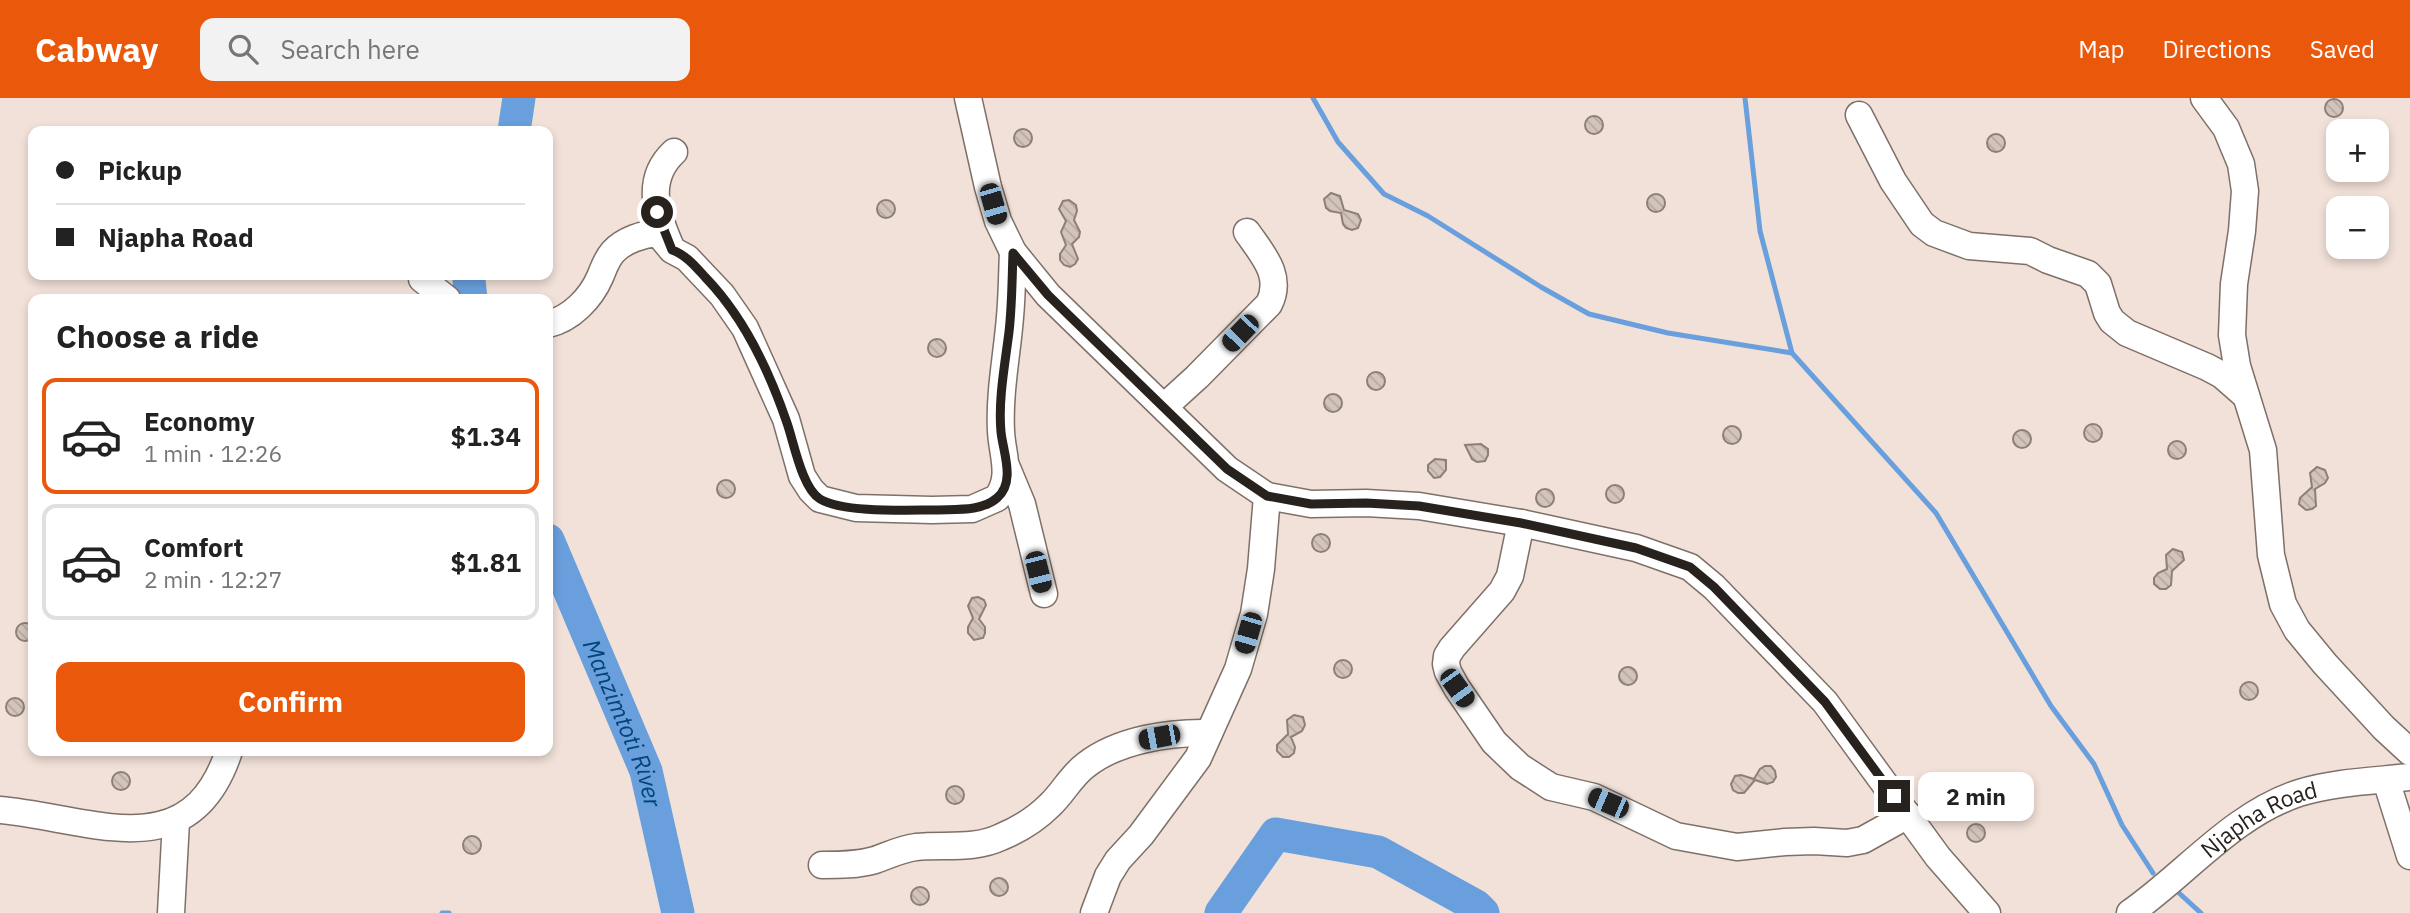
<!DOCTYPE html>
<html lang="en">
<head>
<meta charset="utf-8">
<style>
  :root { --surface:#fff; --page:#f2f2f2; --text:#222; --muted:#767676; --line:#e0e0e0; --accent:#ea580c }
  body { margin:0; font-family:"IBM Plex Sans",sans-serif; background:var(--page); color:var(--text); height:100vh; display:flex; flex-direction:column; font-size:26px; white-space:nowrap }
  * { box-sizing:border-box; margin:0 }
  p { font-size:23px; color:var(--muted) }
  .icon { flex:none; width:38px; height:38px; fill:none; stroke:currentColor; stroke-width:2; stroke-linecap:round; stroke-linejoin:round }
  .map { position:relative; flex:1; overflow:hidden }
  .panel { position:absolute; left:28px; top:196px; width:525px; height:462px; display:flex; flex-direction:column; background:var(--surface); border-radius:14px; box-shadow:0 4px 10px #0003 }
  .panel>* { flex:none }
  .top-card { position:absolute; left:28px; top:28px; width:525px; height:154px; border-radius:14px; box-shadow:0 4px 10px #0003; display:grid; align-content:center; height:154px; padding:0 28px; background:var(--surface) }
  .buttons { position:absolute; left:2326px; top:21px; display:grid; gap:14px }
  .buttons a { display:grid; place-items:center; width:63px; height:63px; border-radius:14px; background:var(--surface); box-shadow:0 4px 10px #0003; font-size:35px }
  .end { position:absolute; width:32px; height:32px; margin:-16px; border:9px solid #27221e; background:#fff; box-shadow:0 0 0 4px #fff }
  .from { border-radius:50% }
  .bubble { position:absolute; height:49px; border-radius:14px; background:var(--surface); box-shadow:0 4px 10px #0003; font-size:23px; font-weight:700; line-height:49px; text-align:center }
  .car { position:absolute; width:21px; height:42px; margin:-21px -10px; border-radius:9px; box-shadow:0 0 5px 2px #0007; background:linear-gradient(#222 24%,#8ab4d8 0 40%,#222 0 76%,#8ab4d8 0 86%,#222 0) }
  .top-card b { display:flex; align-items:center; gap:24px; height:66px; font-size:26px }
  .top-card b+b { border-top:2px solid var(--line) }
  .top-card i { width:18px; height:18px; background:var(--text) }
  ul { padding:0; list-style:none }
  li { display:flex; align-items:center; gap:21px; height:116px; margin:0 14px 10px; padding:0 14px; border:4px solid var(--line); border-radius:14px }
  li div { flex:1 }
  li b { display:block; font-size:26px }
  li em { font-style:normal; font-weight:700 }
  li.selected { border-color:var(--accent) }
  li>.icon { width:63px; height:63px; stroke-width:1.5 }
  h2 { padding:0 28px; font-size:32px; line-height:84px }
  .button { display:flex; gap:14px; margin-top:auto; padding:14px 28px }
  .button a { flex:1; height:80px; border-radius:14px; background:var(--accent); color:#fff; font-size:28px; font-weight:700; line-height:80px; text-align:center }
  header { display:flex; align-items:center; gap:42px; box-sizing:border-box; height:98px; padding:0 35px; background:var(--accent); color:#fff }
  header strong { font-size:33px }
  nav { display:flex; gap:38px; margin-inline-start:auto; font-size:24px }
  .search { width:490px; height:63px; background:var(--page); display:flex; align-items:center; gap:18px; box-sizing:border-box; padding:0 24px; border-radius:14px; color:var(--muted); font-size:26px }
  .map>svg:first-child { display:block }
</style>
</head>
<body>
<header>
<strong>Cabway</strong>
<div class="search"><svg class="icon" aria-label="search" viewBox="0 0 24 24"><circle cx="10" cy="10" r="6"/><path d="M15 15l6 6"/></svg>Search here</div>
<nav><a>Map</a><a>Directions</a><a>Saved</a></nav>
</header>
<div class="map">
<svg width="2410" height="815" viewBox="0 0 2410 815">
  <defs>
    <pattern id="building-back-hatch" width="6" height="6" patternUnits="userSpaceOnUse" patternTransform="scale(1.75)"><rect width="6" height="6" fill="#d3c4bb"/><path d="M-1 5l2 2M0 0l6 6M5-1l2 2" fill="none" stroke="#b5a8a0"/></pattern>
  </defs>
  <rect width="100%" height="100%" fill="#f1e1d8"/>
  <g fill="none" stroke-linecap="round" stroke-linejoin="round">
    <!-- stream -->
    <path stroke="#689fdc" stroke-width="5" d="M 1313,0 L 1338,44 L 1384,96 L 1428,118 L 1541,189 L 1589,216 L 1668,235 L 1792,255 L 1936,415 L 2051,608 L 2094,666 L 2122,727 L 2153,775
      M 1745,0 L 1760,133 L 1792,255
      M 2179,795 L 2201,815
      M 442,815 L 449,815"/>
    <!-- river -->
    <g stroke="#689fdc" stroke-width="33">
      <path d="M 514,33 L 519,0"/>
      <path d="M 470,177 L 469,182 L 471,201"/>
      <path id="s1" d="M 548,442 L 646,673 L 678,815"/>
      <path d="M 1221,815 L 1276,736 L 1378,754 L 1476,808 L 1483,815"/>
    </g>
  </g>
  <!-- building -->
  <path fill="url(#building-back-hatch)" stroke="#8d7f76" stroke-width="2" d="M2325 10a9 9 0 1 1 18 0a9 9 0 1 1-18 0Z
    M1585 27a9 9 0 1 1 18 0a9 9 0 1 1-18 0Z
    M1014 40a9 9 0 1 1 18 0a9 9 0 1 1-18 0Z
    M1987 45a9 9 0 1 1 18 0a9 9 0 1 1-18 0Z
    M 1331,95 L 1340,98 L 1344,112 L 1358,116 L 1361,122 L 1358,130 L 1352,132 L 1346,130 L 1343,126 L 1341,115 L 1330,113 L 1326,110 L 1324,101 Z
    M1647 105a9 9 0 1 1 18 0a9 9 0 1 1-18 0Z
    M877 111a9 9 0 1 1 18 0a9 9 0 1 1-18 0Z
    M 1069,102 L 1076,107 L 1077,113 L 1074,122 L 1080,134 L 1079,139 L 1072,146 L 1078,161 L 1075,166 L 1070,169 L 1064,167 L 1060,162 L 1060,156 L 1066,147 L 1061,134 L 1066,123 L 1059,111 L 1063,103 Z
    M928 250a9 9 0 1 1 18 0a9 9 0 1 1-18 0Z
    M1367 283a9 9 0 1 1 18 0a9 9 0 1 1-18 0Z
    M1324 305a9 9 0 1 1 18 0a9 9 0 1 1-18 0Z
    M2084 335a9 9 0 1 1 18 0a9 9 0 1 1-18 0Z
    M1723 337a9 9 0 1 1 18 0a9 9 0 1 1-18 0Z
    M2013 341a9 9 0 1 1 18 0a9 9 0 1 1-18 0Z
    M2168 352a9 9 0 1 1 18 0a9 9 0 1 1-18 0Z
    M 1481,346 L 1488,351 L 1488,357 L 1485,363 L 1477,364 L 1472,361 L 1465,347 Z
    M 1435,361 L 1446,362 L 1446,372 L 1440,379 L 1434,380 L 1428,373 L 1428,367 Z
    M 2317,369 L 2325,372 L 2328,380 L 2325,385 L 2315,391 L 2316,408 L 2312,411 L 2306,412 L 2299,406 L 2300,400 L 2312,389 L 2310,375 Z
    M717 391a9 9 0 1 1 18 0a9 9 0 1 1-18 0Z
    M1606 396a9 9 0 1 1 18 0a9 9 0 1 1-18 0Z
    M1536 400a9 9 0 1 1 18 0a9 9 0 1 1-18 0Z
    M1312 445a9 9 0 1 1 18 0a9 9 0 1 1-18 0Z
    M 2173,451 L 2182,454 L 2184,462 L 2172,473 L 2171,487 L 2166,491 L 2160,491 L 2154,486 L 2154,480 L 2158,475 L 2167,471 L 2166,457 Z
    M 978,499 L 984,502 L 986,507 L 979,521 L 985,529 L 985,535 L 983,540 L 974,542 L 968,535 L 968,529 L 973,520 L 968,508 L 972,500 Z
    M16 534a9 9 0 1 1 18 0a9 9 0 1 1-18 0Z
    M1334 571a9 9 0 1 1 18 0a9 9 0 1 1-18 0Z
    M1619 578a9 9 0 1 1 18 0a9 9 0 1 1-18 0Z
    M2240 593a9 9 0 1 1 18 0a9 9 0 1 1-18 0Z
    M6 609a9 9 0 1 1 18 0a9 9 0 1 1-18 0Z
    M 1294,617 L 1303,619 L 1305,627 L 1302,633 L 1291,639 L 1295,649 L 1294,655 L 1289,659 L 1283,659 L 1277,653 L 1277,647 L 1288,636 L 1287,622 Z
    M 1765,668 L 1771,668 L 1775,673 L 1776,679 L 1773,684 L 1767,686 L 1755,682 L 1744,695 L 1738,695 L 1733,692 L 1731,686 L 1735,678 L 1741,677 L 1754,681 L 1760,671 Z
    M112 683a9 9 0 1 1 18 0a9 9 0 1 1-18 0Z
    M946 697a9 9 0 1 1 18 0a9 9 0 1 1-18 0Z
    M1967 735a9 9 0 1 1 18 0a9 9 0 1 1-18 0Z
    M463 747a9 9 0 1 1 18 0a9 9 0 1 1-18 0Z
    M990 789a9 9 0 1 1 18 0a9 9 0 1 1-18 0Z
    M911 798a9 9 0 1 1 18 0a9 9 0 1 1-18 0Z"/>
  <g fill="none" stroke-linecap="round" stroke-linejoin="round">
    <!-- minor casing -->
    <g stroke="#7e7068" stroke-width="29">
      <g id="minor">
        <path d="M 968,0 L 988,89 L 998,123 L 1013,154 L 1048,197 L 1227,371 L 1267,398 L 1311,406 L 1366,405 L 1419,408 L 1521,425 L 1636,450 L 1690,469 L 1714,489 L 1825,604 L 1938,759 L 1987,815"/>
        <path d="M 2204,0 L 2226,30 L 2241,66 L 2245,93 L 2242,133 L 2234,186 L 2232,237 L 2237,268 L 2263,352 L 2271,457 L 2283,506 L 2297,532 L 2325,566 L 2384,630 L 2410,654"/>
        <path d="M 1859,17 L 1893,83 L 1922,126 L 1934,135 L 1969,148 L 2030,153 L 2048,162 L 2088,176 L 2098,186 L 2107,215 L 2112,223 L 2127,235 L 2207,269 L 2222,277 L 2246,298"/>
        <path d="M 670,147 C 656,115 645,81 674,54"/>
        <path d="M 422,181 L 447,201"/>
        <path d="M 548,226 C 571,221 591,200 600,179 C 604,170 606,162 613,154 C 624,142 643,136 658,135 L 672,152 L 687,160 L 722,197 L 745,230 L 786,321 L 802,378 L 811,392 L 820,401 L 856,410 L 932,412 L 972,411 L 997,400 C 1013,378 1002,357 1001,333 C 999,295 1007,257 1010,219 C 1012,198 1012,176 1013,154"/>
        <path d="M 1164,309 L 1197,279 L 1269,206 C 1283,178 1263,157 1247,134"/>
        <path d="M 1007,370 L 1022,406 L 1044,496"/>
        <path d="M 1521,425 L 1510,478 L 1502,493 L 1452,550 L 1447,558 L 1446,566 L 1448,574 L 1457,590 L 1494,644 L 1520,669 L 1551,689 L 1594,699 L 1676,738 L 1737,749 L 1785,744 L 1814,743 L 1847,745 L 1863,742 L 1908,717"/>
        <path d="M 2386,682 L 2410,758"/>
        <path d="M 0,712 C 91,720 190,772 229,653"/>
        <path d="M 822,767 C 839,767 858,767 875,762 C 889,757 901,751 916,749 C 944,746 974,752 1001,739 C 1018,732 1037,720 1050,707 C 1063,695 1071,678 1086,667 C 1118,642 1169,634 1209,635"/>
        <path d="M 171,815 L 176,723"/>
        <path d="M 1094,815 L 1108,778 L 1118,762 L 1141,737 L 1198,660 L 1238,571 L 1254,516 L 1261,471 L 1267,398"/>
        <path id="s2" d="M 2130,815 C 2186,776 2232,717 2299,695 C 2334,684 2374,683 2410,679"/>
      </g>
    </g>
    <!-- minor -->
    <use href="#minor" stroke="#fff" stroke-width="26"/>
  </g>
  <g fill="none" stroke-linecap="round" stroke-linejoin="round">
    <!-- route -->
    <path stroke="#27221e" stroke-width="9" d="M 657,114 L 672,152 C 686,157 695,168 705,179 C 744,219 769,272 787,325 C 794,345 802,390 820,401 C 843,415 908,412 936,412 C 955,411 981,414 997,400 C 1016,384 1003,354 1001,334 C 998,302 1005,266 1009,234 C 1012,208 1012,181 1013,155 L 1048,197 L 1227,371 L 1267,398 L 1311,406 L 1366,405 L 1419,408 L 1521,425 L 1636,450 L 1690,469 L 1714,489 L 1825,604 L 1894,698"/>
  </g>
  <g text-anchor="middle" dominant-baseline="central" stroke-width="7" stroke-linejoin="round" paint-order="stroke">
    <!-- street labels -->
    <g font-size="23" fill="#27221e" stroke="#feeee5">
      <text stroke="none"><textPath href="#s2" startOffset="161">Njapha Road</textPath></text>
    </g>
    <!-- water labels -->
    <g font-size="24" font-style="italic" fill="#04447b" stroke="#feeee5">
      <text stroke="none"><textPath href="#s1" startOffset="198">Manzimtoti River</textPath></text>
    </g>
  </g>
</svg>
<div class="buttons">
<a>+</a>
<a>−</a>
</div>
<i class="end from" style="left:657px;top:114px"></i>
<i class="end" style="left:1894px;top:698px"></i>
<div class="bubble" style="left:1918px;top:674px;width:116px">2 min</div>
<i class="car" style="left:993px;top:106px;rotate:164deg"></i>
<i class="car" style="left:1240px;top:235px;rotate:224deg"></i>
<i class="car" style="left:1038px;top:474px;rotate:166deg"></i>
<i class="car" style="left:1248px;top:535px;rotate:196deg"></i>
<i class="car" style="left:1457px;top:590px;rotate:144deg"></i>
<i class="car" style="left:1159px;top:639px;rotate:259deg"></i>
<i class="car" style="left:1608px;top:705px;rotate:293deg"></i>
<div class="top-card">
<b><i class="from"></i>Pickup</b>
<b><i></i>Njapha Road</b>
</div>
<section class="panel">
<h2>Choose a ride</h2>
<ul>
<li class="selected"><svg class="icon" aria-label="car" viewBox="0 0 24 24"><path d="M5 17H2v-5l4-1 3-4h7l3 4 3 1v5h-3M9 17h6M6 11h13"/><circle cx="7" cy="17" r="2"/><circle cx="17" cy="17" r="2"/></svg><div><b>Economy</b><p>1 min · 12:26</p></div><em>$1.34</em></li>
<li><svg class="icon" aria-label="car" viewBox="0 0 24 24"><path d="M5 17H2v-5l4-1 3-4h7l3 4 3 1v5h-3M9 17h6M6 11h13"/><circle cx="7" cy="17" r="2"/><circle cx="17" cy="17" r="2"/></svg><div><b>Comfort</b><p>2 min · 12:27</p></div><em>$1.81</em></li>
</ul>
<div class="button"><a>Confirm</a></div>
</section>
</div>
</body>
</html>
